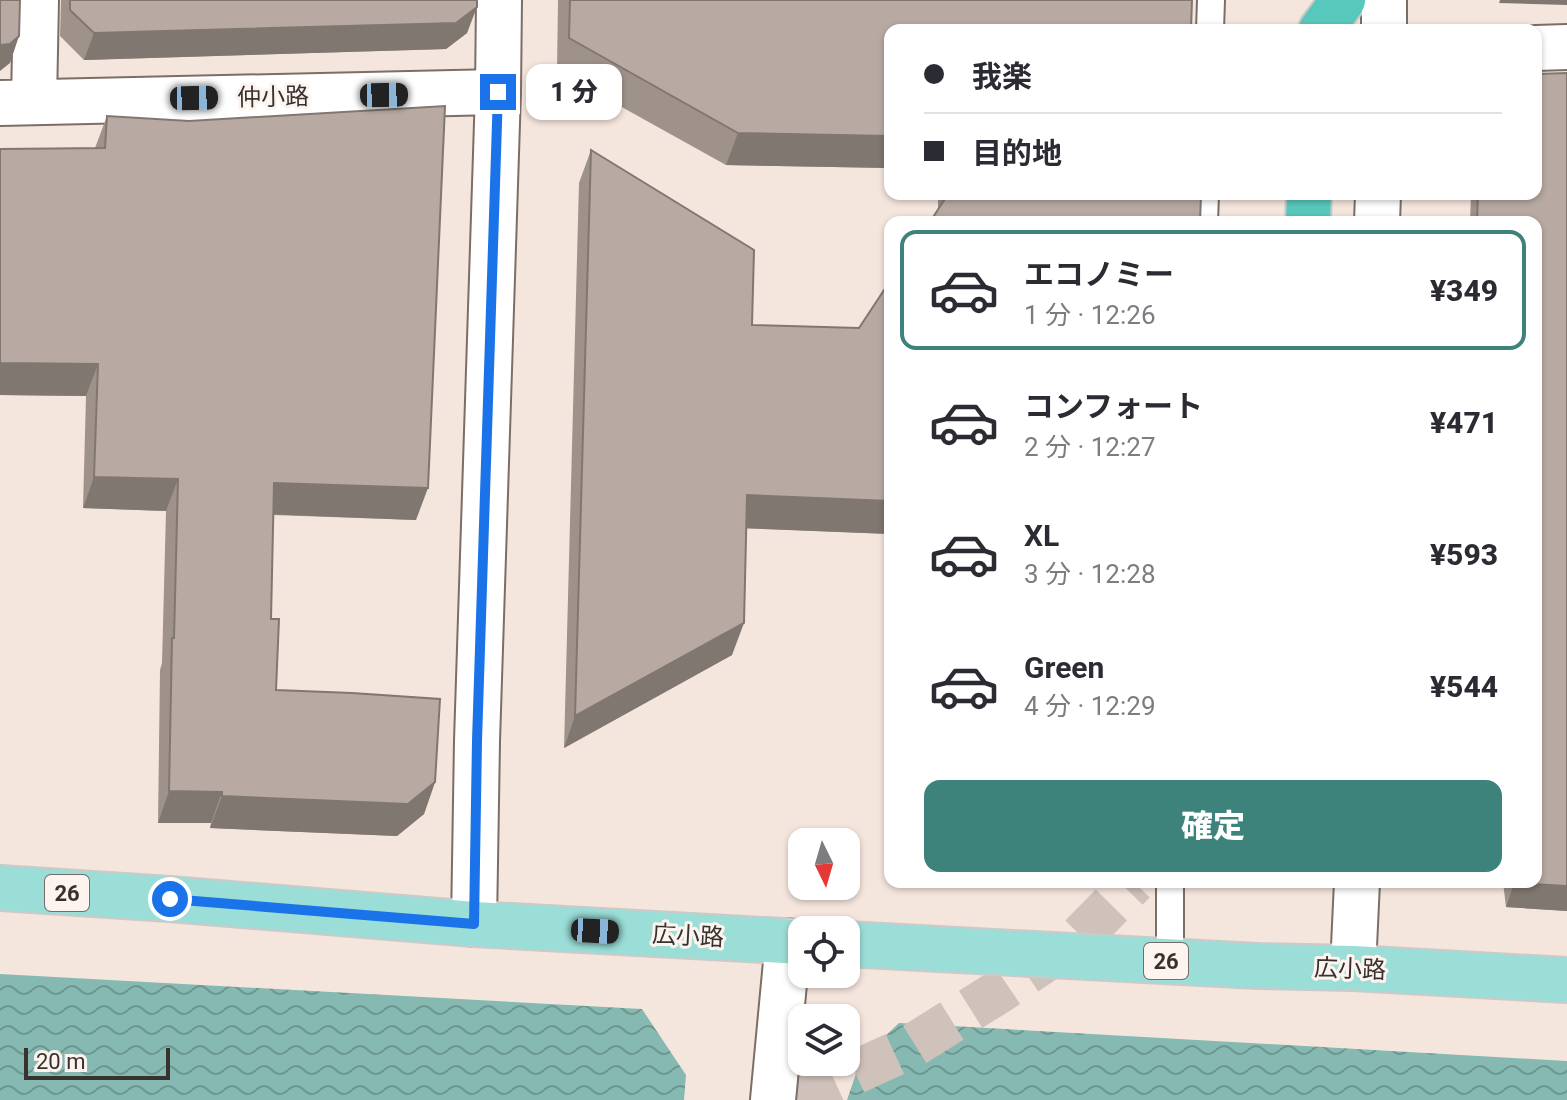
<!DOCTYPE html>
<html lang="ja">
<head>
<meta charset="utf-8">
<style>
  :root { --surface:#fff; --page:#f7f7f7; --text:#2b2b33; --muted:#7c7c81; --line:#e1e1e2; --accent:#3d837b }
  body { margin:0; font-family:Roboto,"Noto Sans JP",sans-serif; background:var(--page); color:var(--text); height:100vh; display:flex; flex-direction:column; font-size:30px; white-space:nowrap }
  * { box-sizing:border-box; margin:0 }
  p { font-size:26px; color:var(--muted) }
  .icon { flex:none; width:44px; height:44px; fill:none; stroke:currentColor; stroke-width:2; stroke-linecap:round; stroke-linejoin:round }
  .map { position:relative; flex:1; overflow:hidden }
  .drawer { position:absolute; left:884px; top:216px; width:658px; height:672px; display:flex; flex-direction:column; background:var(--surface); border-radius:16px; box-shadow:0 2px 6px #0004 }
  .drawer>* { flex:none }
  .hud { position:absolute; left:884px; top:24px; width:658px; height:176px; border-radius:16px; box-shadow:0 2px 6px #0004; display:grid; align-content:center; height:176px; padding:0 40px; background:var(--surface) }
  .needle { width:52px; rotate:175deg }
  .controls { position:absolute; left:788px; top:828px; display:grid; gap:16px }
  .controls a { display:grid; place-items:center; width:72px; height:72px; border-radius:16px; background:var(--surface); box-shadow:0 2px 6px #0004; font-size:40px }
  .scale { position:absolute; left:24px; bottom:20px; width:146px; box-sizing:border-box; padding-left:8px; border:4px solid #38322f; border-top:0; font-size:22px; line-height:28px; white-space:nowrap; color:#38322f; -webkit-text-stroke:6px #fdf4ef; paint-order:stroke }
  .end { position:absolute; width:36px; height:36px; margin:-18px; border:10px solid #1a73e8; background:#fff; box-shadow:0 0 0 4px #fff }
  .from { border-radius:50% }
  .bubble { position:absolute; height:56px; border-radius:16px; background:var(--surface); box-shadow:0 2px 6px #0004; font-size:26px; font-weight:800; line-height:56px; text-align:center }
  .car { position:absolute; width:24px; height:48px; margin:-24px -12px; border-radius:10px; box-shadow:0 0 6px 2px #0007; background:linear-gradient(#222 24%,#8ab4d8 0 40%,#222 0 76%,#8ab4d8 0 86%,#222 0) }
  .hud b { display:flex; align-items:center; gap:28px; height:76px; font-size:30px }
  .hud b+b { border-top:2px solid var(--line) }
  .hud i { width:20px; height:20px; background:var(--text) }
  ul { padding:14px 0 0; list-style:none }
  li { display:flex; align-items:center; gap:24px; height:120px; margin:0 16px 12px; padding:0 24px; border:4px solid transparent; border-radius:16px }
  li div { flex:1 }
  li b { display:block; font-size:30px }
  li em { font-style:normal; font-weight:800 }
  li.current { border-color:var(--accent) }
  li>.icon { width:72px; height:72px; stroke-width:1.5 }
  .cta { display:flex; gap:16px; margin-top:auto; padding:16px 40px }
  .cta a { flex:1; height:92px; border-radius:16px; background:var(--accent); color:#fff; font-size:32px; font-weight:800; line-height:92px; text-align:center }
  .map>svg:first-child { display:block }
</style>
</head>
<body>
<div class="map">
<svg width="1567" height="1100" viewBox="0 0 1567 1100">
  <defs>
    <pattern id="water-waves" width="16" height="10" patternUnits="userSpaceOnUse" patternTransform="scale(2)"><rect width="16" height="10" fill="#85b9b2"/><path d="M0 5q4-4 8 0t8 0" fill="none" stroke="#6e9791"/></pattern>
  </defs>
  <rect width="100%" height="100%" fill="#f5e6dd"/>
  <!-- water -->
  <path fill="url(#water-waves)" d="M 0,974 L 642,1009 L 686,1075 L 684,1100 L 0,1100 Z
    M 899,1023 L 1567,1061 L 1567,1100 L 847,1100 L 861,1059 Z"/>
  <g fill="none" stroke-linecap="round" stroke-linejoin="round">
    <!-- motorway-tunnel -->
    <path stroke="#cfc2ba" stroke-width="44" stroke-dasharray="44 22" stroke-linecap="butt" d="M 795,1100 L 912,1046 L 1000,991 L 1081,936 L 1134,882"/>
    <!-- service casing -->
    <g stroke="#7b6e66" stroke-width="30">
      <path id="service" d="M 1210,30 L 1211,0
        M 1204,222 L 1205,194
        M 1170,962 L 1170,882"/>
    </g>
    <!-- minor casing -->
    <g stroke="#7b6e66" stroke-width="48">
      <path id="minor" d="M 1536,48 L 1567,47
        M 34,101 L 36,0
        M 0,103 L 498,92"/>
    </g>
    <!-- tertiary casing -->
    <g stroke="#7b6e66" stroke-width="48">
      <path id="tertiary" d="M 1384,30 L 1384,0
        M 1377,222 L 1378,194
        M 474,924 L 477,741 L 498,92 L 499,0
        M 1353,968 L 1357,882
        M 773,1100 L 788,941"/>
    </g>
    <!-- primary casing -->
    <g stroke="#cbcac9" stroke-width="48">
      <path id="primary" d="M 0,888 L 170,899 L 474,924 L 802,942
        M 846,944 L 1257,966 L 1353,968 L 1567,980"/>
    </g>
    <!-- motorway casing -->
    <g stroke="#cbcac9" stroke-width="48">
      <path id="motorway" d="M 1321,30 L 1343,0
        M 1308,222 L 1309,194"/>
    </g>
    <!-- service -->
    <use href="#service" stroke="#fff" stroke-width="26"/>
    <!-- minor -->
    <use href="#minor" stroke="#fff" stroke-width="44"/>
    <!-- tertiary -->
    <use href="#tertiary" stroke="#fff" stroke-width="44"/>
    <!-- primary -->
    <use href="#primary" stroke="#9bded7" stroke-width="44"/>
    <!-- motorway -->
    <use href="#motorway" stroke="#59c8bc" stroke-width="44"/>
  </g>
  <!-- wall -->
  <path fill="#9e928b" d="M 61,0 L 477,0 L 467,33 L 446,49 L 84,60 L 60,36 Z
    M 558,0 L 1192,0 L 890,30 L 890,168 L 726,165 L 557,71 Z
    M 1567,73 L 1567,911 L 1506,907 L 1503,882 L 1536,882 L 1536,222 L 1470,222 L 1471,194 L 1536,194 Z
    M 107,116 L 416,520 L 273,515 L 271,619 L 276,690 L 435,782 L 424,814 L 397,836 L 210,828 L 211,823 L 158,823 L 160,670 L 162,663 L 166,511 L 83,508 L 86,396 L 0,395 L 0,149 L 95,148 Z
    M 591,150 L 752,325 L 859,328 L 890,281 L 890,534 L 746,528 L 732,655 L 564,748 L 579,183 Z
    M 938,194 L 1188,194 L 938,210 Z"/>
  <!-- shaded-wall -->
  <path fill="#817771" d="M 1500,0 L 1567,0 L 1567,5 L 1499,3 Z
    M 477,7 L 467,33 L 446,49 L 84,60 L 94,33 Z
    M 19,36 L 10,63 L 0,71 L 0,45 Z
    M 738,133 L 890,136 L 890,168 L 726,165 Z
    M 0,363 L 98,364 L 86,396 L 0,395 Z
    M 94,477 L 178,479 L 166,511 L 83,508 Z
    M 274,483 L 428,488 L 416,520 L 262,514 Z
    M 747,495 L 890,501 L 890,534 L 735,528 Z
    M 744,623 L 732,655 L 564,748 L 575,716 Z
    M 435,782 L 424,814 L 397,836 L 210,828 L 222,796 Z
    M 169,791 L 222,792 L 211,823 L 158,823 Z
    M 1514,883 L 1567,886 L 1567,911 L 1506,907 Z"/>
  <!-- building -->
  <path fill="#b8aaa2" stroke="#817771" stroke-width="2" d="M 0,0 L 20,0 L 19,36 L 10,44 L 0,45 Z
    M 70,0 L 477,0 L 477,7 L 456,23 L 94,33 L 70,10 Z
    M 570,0 L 1192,0 L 1191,30 L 890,30 L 890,136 L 738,133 L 569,38 Z
    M 1567,73 L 1567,886 L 1514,883 L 1514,882 L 1536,882 L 1536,222 L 1477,222 L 1478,194 L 1536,194 L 1536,74 Z
    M 445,106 L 428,488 L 274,483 L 271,619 L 279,619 L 276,690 L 352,693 L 440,699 L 435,782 L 408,804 L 222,796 L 222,792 L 169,791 L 172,638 L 174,638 L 178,479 L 94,477 L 98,364 L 0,363 L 0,149 L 105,148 L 107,116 L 189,121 Z
    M 591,150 L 754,250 L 752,325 L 859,328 L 890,281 L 890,501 L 747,495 L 744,623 L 575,716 Z
    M 948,194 L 1188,194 L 1188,195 L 1201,196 L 1200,222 L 930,222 Z"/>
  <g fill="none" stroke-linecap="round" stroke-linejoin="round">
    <!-- route -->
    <path stroke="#1a73e8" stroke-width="10" d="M 170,899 L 474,924 L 477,741 L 498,92"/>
  </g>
  <g text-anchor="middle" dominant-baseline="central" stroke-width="6" stroke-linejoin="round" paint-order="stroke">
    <!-- shield labels -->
    <g fill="#fdf4ef" stroke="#736c69" stroke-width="2">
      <rect x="45" y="875" width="44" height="36" rx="6"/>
      <rect x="1144" y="943" width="44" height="36" rx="6"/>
    </g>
    <g font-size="22" font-weight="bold" fill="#38322f">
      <text x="67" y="893">26</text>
      <text x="1166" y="961">26</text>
    </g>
    <!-- street labels -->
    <g font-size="24" fill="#38322f" stroke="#fdf4ef">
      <text transform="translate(273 97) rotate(-1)">仲小路</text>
      <text transform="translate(688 936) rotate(3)">広小路</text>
      <text transform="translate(1350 969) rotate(2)">広小路</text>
    </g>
  </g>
</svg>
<div class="controls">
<a><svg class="needle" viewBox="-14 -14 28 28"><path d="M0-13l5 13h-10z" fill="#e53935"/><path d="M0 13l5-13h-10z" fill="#7c7c81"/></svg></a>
<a><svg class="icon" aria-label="locate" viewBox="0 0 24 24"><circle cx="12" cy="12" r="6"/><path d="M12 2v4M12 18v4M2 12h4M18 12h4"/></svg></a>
<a><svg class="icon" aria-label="layers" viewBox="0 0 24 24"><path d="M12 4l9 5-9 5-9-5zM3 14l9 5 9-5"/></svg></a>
</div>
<div class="scale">20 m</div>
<i class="end from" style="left:170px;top:899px"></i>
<i class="end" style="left:498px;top:92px"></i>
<div class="bubble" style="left:526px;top:64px;width:96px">1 分</div>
<i class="car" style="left:384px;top:95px;rotate:89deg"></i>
<i class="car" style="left:194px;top:98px;rotate:89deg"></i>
<i class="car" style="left:595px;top:931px;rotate:93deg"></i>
<div class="hud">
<b><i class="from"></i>我楽</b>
<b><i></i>目的地</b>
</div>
<section class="drawer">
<ul>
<li class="current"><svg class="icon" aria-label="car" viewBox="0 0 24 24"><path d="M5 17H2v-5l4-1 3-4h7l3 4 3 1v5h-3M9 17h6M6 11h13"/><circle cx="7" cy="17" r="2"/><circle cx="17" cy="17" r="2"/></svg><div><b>エコノミー</b><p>1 分 · 12:26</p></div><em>¥349</em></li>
<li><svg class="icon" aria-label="car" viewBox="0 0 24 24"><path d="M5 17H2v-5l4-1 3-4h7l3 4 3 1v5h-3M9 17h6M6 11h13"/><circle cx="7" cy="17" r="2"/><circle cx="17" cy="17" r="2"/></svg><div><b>コンフォート</b><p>2 分 · 12:27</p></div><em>¥471</em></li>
<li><svg class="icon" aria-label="car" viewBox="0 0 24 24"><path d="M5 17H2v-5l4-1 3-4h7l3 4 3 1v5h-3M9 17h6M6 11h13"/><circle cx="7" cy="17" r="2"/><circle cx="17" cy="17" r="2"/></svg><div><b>XL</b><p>3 分 · 12:28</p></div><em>¥593</em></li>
<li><svg class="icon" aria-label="car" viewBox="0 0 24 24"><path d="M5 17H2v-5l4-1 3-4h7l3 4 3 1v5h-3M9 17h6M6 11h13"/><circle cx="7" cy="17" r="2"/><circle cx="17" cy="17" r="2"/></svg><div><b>Green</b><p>4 分 · 12:29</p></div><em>¥544</em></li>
</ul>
<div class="cta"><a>確定</a></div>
</section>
</div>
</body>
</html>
